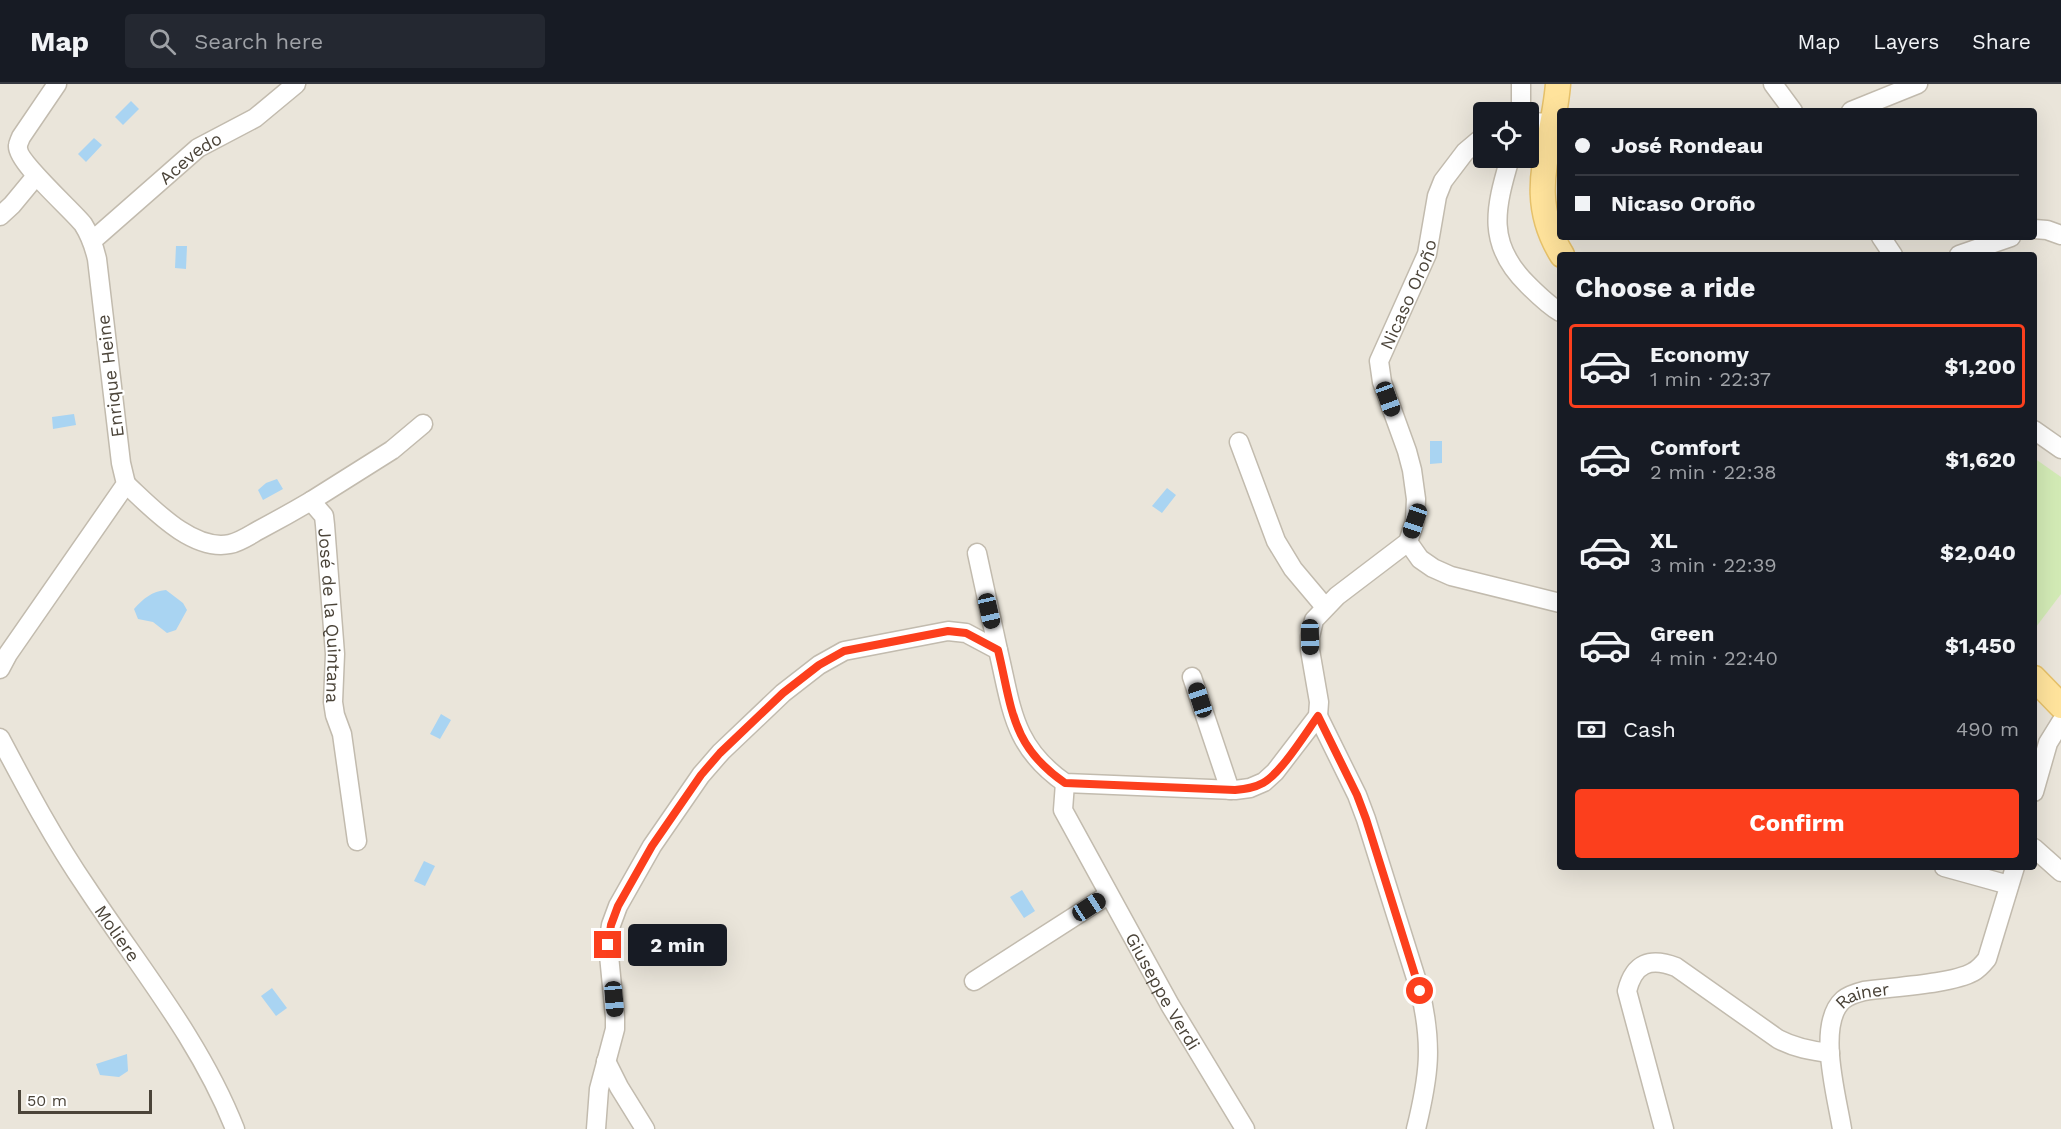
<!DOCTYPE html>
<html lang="en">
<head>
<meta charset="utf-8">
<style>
  :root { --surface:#171b24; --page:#242831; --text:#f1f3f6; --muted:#9ea1a6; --line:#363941; --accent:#fc3f1d }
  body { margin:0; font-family:"Work Sans",sans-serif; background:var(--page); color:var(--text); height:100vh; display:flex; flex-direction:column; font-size:22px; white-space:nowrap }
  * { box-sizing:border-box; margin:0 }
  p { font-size:20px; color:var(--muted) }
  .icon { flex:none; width:33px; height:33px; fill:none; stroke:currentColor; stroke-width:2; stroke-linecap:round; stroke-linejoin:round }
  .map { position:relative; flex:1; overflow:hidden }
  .details { position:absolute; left:1557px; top:168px; width:480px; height:618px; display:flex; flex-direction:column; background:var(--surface); border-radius:6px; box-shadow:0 6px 24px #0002 }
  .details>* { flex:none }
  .top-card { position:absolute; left:1557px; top:24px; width:480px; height:132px; border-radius:6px; box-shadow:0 6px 24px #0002; display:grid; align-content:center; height:132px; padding:0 18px; background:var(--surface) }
  .controls { position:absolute; left:1473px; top:18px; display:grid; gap:12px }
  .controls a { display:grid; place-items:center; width:66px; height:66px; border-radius:6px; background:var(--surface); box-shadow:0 6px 24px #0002; font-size:30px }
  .scale { position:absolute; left:18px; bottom:15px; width:134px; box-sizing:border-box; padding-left:6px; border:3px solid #4b4439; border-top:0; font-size:16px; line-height:21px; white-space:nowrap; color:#4b4439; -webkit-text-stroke:4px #fff; paint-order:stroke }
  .end { position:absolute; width:27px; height:27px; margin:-14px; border:8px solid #fc3f1d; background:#fff; box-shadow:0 0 0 3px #fff }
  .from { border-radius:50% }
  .bubble { position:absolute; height:42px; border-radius:6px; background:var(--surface); box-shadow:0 6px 24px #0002; font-size:20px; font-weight:700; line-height:42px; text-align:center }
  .car { position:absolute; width:18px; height:36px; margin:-18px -9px; border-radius:8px; box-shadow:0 0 4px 2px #0007; background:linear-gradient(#222 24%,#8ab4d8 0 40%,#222 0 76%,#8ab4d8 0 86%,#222 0) }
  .top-card b { display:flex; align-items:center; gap:21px; height:57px; font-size:22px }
  .top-card b+b { border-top:2px solid var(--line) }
  .top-card i { width:15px; height:15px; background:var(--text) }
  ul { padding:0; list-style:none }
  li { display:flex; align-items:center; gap:18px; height:84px; margin:0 12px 9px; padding:0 6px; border:3px solid transparent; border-radius:6px }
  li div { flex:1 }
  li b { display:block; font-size:22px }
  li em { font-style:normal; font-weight:700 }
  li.on { border-color:var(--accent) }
  li>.icon { width:54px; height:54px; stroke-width:1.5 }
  h2 { padding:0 18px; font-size:27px; line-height:72px }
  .pay { display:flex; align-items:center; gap:15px; height:66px; padding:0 18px; font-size:22px }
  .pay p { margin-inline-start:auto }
  .cta { display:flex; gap:12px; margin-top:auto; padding:12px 18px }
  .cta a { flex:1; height:69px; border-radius:6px; background:var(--accent); color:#fff; font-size:24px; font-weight:700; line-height:69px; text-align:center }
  header { display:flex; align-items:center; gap:36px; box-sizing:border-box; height:84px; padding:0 30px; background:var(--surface); border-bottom:2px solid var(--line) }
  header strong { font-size:28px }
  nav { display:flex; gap:33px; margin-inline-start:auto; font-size:21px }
  .search { width:420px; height:54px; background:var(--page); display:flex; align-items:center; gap:15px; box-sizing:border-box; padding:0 21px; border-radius:6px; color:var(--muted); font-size:22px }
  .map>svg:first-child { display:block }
</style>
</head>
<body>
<header>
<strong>Map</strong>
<div class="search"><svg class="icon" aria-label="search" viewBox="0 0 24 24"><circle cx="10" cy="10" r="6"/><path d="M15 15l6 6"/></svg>Search here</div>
<nav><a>Map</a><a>Layers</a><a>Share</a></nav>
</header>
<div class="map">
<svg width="2061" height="1045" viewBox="0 0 2061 1045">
  <rect width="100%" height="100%" fill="#f6f3ec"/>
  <!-- residential -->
  <path fill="#eae5da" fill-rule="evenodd" d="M 0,0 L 2061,0 L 2061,1045 L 0,1045 ZM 1560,27 L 2034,27 L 2034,153 L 1560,153 ZM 1484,28 L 1528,28 L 1528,74 L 1484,74 ZM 1560,171 L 2034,171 L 2034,783 L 1560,783 Z"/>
  <!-- green -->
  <path fill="#d2eab5" d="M 2034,374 L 2061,393 L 2061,510 L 2036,543 L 2034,540 Z"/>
  <!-- water -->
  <path fill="#a9d4f2" d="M 131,17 L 139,25 L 123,41 L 115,33 Z
    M 94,54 L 102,61 L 86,78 L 78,70 Z
    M 176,162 L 187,162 L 186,185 L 175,184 Z
    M 74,330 L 76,341 L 53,345 L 52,333 Z
    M 1430,357 L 1442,357 L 1442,379 L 1430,380 Z
    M 277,395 L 283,405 L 263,416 L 258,406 L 266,399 Z
    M 1167,404 L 1176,411 L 1162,429 L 1152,422 Z
    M 166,506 L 183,519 L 187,526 L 176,546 L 167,549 L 153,538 L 138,535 L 134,525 C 143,515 152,507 166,506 Z
    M 441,630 L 451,636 L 440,655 L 430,650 Z
    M 424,777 L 435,782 L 425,802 L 414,797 Z
    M 1022,806 L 1035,827 L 1024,834 L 1010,813 Z
    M 272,904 L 287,924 L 276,932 L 261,912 Z
    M 127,970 L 128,987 L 119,993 L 100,991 L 96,980 Z"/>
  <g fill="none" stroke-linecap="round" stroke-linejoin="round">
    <!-- minor casing -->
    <g stroke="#c2bbae" stroke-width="21">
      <g id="minor">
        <path d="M 1521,0 L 1521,28"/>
        <path d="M 1773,0 L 1793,27"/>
        <path d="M 1851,27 L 1918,0"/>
        <path d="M 1528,38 L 1553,39"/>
        <path d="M 1510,74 C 1495,125 1486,160 1528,201 C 1538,211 1548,221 1560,228"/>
        <path d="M 0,132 L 12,121 L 36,92"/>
        <path d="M 2034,145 L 2047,146 L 2061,151"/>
        <path d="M 1881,153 L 1893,171"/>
        <path id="s1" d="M 92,157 L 198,64 L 255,34 L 296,0"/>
        <path d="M 1959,171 L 2011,153"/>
        <path d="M 2034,346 L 2061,365"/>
        <path d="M 1239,358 L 1276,457 L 1293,485 L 1325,523"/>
        <path id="s2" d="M 126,400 C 151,423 192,468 230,460 C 240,458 250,451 259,446 C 276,437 294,427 311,417 L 324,432 L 325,441 L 335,570 L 333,618 L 335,631 L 342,650 L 357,757"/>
        <path d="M 311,417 L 392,366 L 423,340"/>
        <path d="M 1408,458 L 1420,475 L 1433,484 L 1451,492 L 1560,519"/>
        <path d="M 977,469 L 998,566"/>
        <path d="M 0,585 L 8,570 L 126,400 L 121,379 L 97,175 C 94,162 90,151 83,140 C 71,125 16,77 18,62 C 18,59 20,56 21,53 L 57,0"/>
        <path d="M 1192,593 L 1230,706"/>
        <path d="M 1318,632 L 1357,711 L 1366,735 L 1420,907 C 1433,961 1429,992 1416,1045"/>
        <path id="s3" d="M 0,654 C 27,705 54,756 87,804 C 139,883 200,956 235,1045"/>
        <path id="s4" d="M 1065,699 L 1063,726 L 1170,921 L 1245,1045"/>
        <path d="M 2034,708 L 2048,659 L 2061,638"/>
        <path d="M 2034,764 L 2061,788"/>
        <path d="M 1944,783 L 2009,801"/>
        <path d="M 974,897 L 1108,811"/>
        <path d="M 606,977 L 619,1003 L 645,1045"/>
        <path id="s5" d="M 596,1045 L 599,1005 L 615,945 L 615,933 L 608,861 L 611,841 L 618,822 L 652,762 L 701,691 L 721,668 L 783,609 L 819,581 L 844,567 L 948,547 L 966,549 L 998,566 C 1012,624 1012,662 1065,699 L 1235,706 L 1250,704 L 1264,698 L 1275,688 L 1318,632 L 1319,618 L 1310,566 L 1310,553 L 1314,536 L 1337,512 L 1408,458 L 1415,437 L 1416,415 L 1412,386 L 1407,367 L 1382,298 L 1379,277 L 1427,170 L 1437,112 L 1443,97 L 1465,68 L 1484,52"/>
        <path d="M 1664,1045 L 1627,907 C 1634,879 1650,873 1676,883 L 1778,955 C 1795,964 1811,967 1830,969"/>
        <path id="s6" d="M 1842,1045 C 1837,1013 1816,940 1843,916 C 1849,911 1856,909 1864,907 C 1890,903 1952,900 1973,888 C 1979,885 1983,880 1987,875 L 2015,783"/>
      </g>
    </g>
    <!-- major casing -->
    <g stroke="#e6c16a" stroke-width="27">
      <path id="major" d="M 1558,0 C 1553,64 1524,110 1562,171
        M 2034,594 L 2061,622"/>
    </g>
    <!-- minor -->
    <use href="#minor" stroke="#fff" stroke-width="18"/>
    <!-- major -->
    <use href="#major" stroke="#ffe39c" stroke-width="24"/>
  </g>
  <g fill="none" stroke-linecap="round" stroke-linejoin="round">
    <!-- route -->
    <path stroke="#fc3f1d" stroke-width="8" d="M 608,861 L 611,841 L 618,822 L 652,762 L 701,691 L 720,669 L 783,609 L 819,581 L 844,567 L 948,547 L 966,549 L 998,566 C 1012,624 1011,662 1065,699 L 1235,706 C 1245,705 1254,704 1263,699 C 1281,689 1305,650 1318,632 L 1357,711 L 1366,735 L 1420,907"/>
  </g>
  <g text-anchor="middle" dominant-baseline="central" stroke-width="4.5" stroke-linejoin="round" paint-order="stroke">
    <!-- street labels -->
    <g font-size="18" fill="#4b4439" stroke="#fff">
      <text stroke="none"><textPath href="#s1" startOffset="129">Acevedo</textPath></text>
      <text stroke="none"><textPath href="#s5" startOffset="1653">Nicaso Oroño</textPath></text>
      <text transform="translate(110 292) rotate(-97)">Enrique Heine</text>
      <text stroke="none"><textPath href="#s2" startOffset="336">José de la Quintana</textPath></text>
      <text stroke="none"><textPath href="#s3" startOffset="228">Moliere</textPath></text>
      <text stroke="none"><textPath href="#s4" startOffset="234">Giuseppe Verdi</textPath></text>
      <text stroke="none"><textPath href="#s6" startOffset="154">Rainer</textPath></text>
    </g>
  </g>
</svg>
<div class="controls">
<a><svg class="icon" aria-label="locate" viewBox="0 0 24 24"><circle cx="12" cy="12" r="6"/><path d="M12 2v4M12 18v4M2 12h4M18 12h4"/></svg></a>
</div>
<div class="scale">50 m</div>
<i class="end from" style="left:1420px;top:907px"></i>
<i class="end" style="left:608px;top:861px"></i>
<div class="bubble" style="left:628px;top:840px;width:99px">2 min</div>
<i class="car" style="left:1388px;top:315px;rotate:160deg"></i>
<i class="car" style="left:1415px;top:437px;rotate:199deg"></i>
<i class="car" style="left:989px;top:527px;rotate:167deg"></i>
<i class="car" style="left:1310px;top:553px;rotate:179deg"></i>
<i class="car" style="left:1200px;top:616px;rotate:342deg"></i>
<i class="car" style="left:1089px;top:823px;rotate:57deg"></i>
<i class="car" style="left:614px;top:915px;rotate:175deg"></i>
<div class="top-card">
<b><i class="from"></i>José Rondeau</b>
<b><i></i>Nicaso Oroño</b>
</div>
<section class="details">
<h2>Choose a ride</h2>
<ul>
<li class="on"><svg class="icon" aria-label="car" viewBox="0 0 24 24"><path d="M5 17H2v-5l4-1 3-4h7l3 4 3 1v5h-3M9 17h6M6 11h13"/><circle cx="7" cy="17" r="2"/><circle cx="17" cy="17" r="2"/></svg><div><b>Economy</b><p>1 min · 22:37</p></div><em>$1,200</em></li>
<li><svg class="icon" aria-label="car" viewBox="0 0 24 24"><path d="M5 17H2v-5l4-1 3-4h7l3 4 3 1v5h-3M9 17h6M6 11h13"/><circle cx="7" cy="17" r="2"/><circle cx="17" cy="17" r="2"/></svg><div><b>Comfort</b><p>2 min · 22:38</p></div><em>$1,620</em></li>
<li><svg class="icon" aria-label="car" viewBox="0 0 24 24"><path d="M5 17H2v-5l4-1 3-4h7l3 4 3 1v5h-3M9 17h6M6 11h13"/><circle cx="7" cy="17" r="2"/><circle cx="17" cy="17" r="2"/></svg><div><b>XL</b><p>3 min · 22:39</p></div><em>$2,040</em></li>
<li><svg class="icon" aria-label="car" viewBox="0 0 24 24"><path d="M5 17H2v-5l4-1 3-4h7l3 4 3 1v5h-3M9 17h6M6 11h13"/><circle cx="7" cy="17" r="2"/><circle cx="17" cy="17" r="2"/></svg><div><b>Green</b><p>4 min · 22:40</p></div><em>$1,450</em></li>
</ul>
<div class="pay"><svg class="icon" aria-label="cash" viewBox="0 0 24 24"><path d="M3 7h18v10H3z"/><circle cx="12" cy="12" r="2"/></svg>Cash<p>490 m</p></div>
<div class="cta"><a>Confirm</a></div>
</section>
</div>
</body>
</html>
